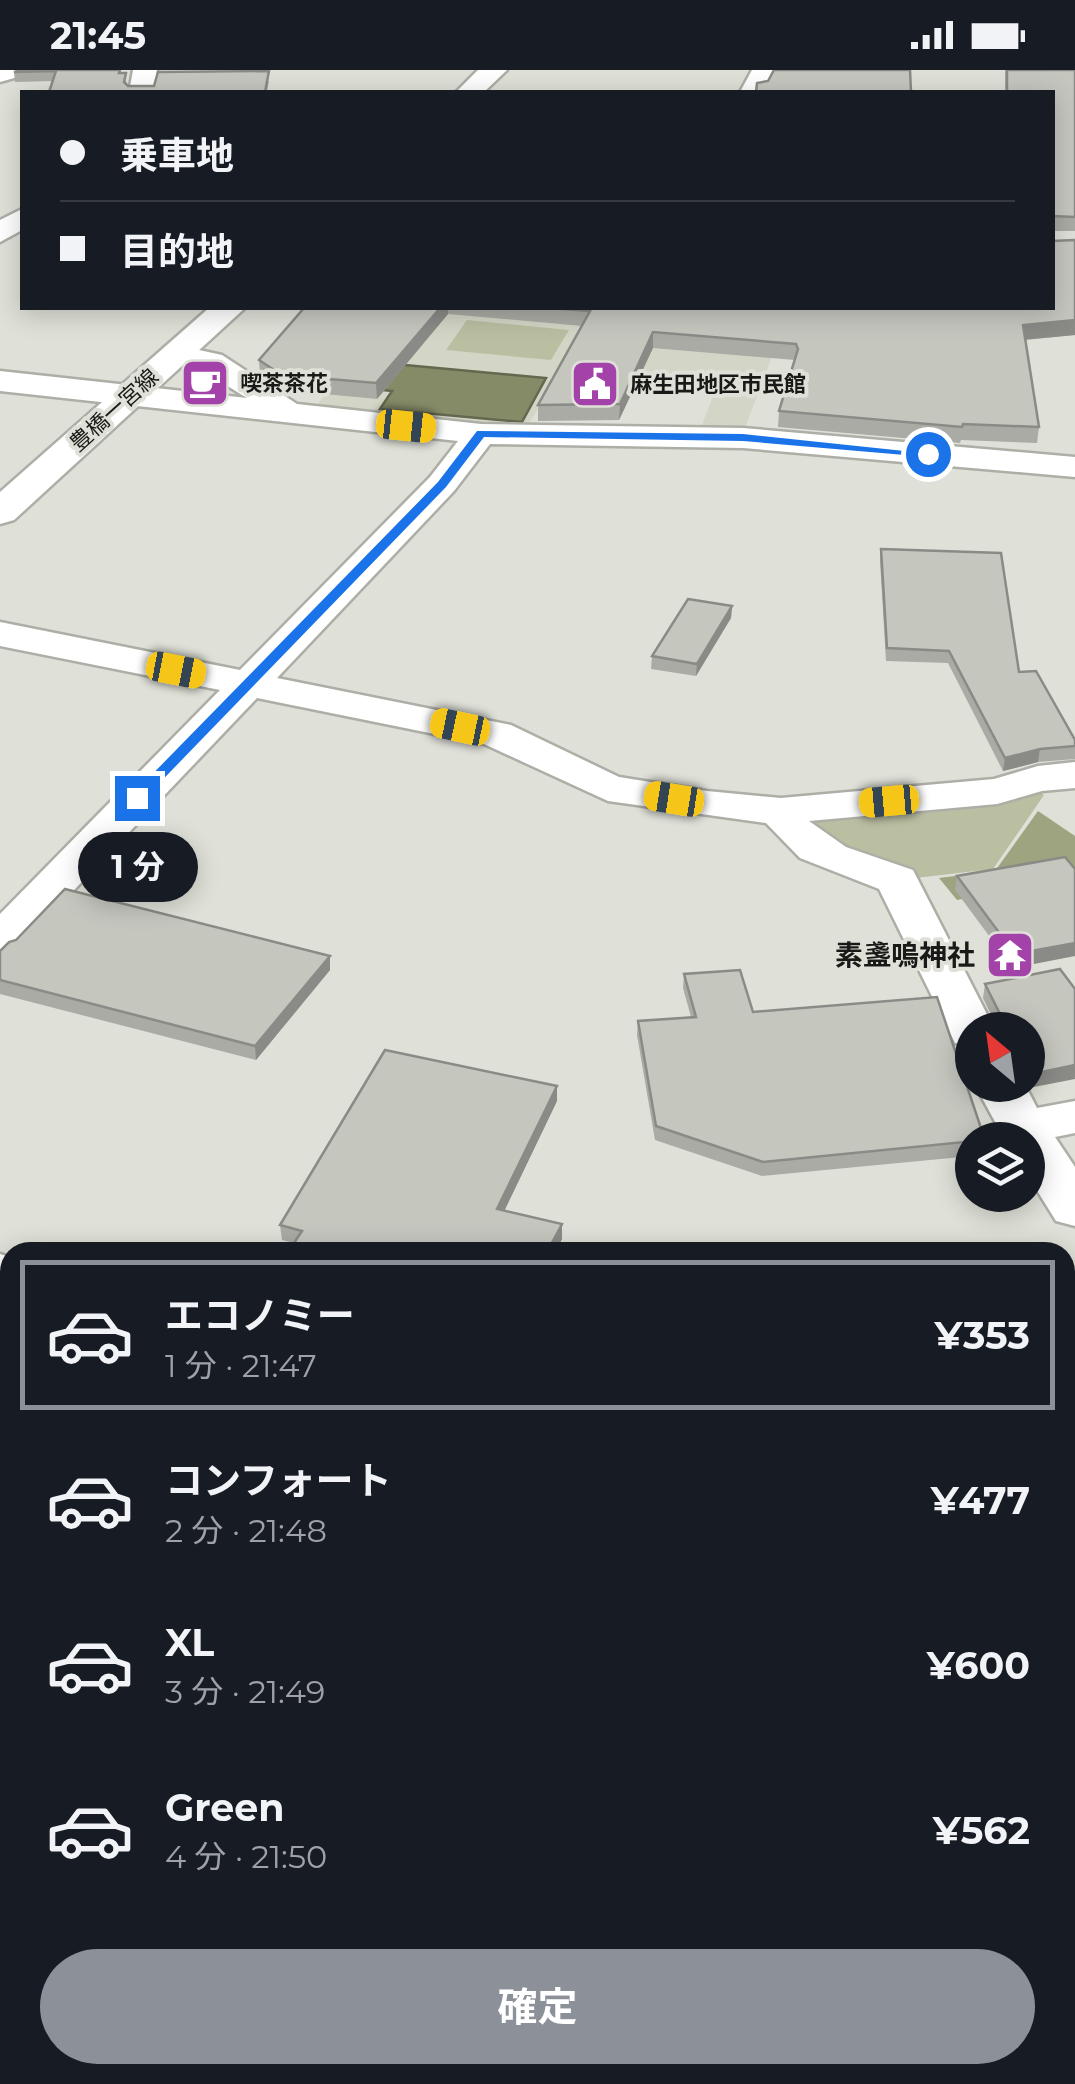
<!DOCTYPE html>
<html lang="ja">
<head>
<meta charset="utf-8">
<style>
  :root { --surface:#171b24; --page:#20242c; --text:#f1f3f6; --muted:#9ea1a6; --line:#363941; --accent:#8c9099 }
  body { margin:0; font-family:Montserrat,"Noto Sans JP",sans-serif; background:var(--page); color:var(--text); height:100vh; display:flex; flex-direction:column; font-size:38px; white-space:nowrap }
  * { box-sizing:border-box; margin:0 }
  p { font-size:32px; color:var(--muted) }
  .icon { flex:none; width:55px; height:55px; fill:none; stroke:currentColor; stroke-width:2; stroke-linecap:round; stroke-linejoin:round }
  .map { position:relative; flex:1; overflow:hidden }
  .sheet { position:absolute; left:0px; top:1172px; width:1075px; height:842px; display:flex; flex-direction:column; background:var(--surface); border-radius:30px 30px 0 0; box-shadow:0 5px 25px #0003 }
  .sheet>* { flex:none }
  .banner { position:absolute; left:20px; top:20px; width:1035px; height:220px; border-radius:0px; box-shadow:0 5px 25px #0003; display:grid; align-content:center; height:220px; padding:0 40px; background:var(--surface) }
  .needle { width:65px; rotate:331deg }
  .buttons { position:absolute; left:955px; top:942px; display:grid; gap:20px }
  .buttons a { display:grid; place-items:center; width:90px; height:90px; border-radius:50%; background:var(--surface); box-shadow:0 5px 25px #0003; font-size:50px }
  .end { position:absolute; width:45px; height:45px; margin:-22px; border:12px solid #1a73e8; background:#fff; box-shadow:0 0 0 5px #fff }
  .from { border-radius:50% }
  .bubble { position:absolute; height:70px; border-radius:35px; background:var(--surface); box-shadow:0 5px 25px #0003; font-size:32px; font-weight:700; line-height:70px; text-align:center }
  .car { position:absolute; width:30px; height:60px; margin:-30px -15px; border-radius:12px; box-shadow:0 0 8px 2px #0007; background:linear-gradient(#f5c518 24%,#345 0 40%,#f5c518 0 76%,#345 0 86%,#f5c518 0) }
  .banner b { display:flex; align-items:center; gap:35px; height:95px; font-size:38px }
  .banner b+b { border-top:2px solid var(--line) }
  .banner i { width:25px; height:25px; background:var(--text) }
  ul { padding:18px 0 0; list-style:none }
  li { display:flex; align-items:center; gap:30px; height:150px; margin:0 20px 15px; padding:0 20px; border:5px solid transparent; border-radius:0px }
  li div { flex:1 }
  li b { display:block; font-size:38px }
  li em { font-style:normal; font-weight:700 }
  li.active { border-color:var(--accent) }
  li>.icon { width:90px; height:90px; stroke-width:1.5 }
  .cta { display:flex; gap:20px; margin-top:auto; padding:20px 40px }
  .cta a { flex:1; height:115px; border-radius:60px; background:var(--accent); color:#fff; font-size:40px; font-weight:700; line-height:115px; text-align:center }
  .status { display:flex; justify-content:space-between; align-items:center; height:70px; padding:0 50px; background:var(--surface); direction:ltr }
  .status svg { height:28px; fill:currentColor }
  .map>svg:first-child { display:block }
</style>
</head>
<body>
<div class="status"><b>21:45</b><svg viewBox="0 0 49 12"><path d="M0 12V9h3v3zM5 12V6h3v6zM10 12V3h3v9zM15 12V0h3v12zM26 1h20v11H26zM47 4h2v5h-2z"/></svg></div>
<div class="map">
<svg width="1075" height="2014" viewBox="0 0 1075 2014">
  <rect width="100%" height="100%" fill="#dfe1d8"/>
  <!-- built -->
  <path fill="#d3d6c6" d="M 382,238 L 783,258 L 743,363 L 699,362 L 720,309 L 563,297 L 527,357 L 476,357 L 313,340 L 356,283 Z"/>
  <!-- green -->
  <path fill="#babfa2" d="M 467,250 L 569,260 L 551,290 L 446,280 Z
    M 1036,719 L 1044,725 L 993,799 L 907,809 L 801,753 L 799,747 Z"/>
  <!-- forest -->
  <path fill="#9ea480" d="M 1038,741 L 1075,766 L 1075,807 L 957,830 L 939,808 L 995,801 Z"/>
  <!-- water -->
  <path fill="#858a67" stroke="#65684f" stroke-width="2.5" d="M 362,291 L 546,308 L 522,352 L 380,339 L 392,321 L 344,316 Z"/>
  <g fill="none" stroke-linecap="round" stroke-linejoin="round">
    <!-- street casing -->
    <g stroke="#adaea6" stroke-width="5">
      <path id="street" d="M 0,0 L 29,0 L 25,5 L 0,12 Z
        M 133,0 L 157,0 L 153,22 L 129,22 Z
        M 752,0 L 776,0 L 764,22 L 740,22 Z
        M 22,139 L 22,160 L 0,172 L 0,150 Z
        M 176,275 L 222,285 L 297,334 L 481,354 L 743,358 L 1075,387 L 1075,407 L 743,378 L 490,374 L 454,421 L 277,608 L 511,655 L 619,707 L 707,721 L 781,728 L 994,709 L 1038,696 L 1075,692 L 1075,718 L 1042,721 L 997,734 L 809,751 L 846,777 L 913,800 L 995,960 L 972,960 L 972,977 L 955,973 L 879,819 L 800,788 L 766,753 L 608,731 L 484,674 L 257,628 L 16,881 L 0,885 L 0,844 L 220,620 L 0,576 L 0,552 L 240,600 L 430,407 L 458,371 L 0,321 L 0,301 L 247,328 L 200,299 L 165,291 L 160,284 L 165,277 Z
        M 975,1015 L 1025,1015 L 1037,1038 L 1075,1031 L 1075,1063 L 1055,1067 L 1075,1097 L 1075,1156 L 1056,1151 L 1028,1106 L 1028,1070 L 1005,1070 Z
        M 0,1184 L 10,1187 L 10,1226 L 0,1223 Z
        M 1075,1274 L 1075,1316 L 1065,1319 L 1065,1277 Z
        M 1065,1973 L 1075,1977 L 1075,2014 L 1020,2014 L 1016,2005 L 1065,2005 Z"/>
    </g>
    <!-- secondary casing -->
    <g stroke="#adaea6" stroke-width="5">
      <path id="secondary" d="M 478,0 L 507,0 L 484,22 L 456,22 Z
        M 209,238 L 245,238 L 14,450 L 0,454 L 0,422 Z"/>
    </g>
    <!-- street -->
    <use href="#street" fill="#fff" fill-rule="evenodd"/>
    <!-- secondary -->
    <use href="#secondary" fill="#fff" fill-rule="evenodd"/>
  </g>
  <!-- wall -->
  <path fill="#a9aba4" d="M 21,0 L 122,3 L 128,16 L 269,11 L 267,22 L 49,22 L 53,11 L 15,12 L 14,2 Z
    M 1005,0 L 1075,0 L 1075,161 L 1052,161 L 1052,22 L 1005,22 Z
    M 1075,170 L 1075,265 L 1025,270 L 1039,357 L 1037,373 L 961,370 L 960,373 L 778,357 L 779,341 L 795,290 L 653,278 L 619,350 L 538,351 L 538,335 L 582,256 L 448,244 L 377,329 L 283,320 L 260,306 L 259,290 L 304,238 L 1052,238 Z
    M 881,479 L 1019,602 L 1075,670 L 1075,689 L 1038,692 L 1003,701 L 948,593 L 886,591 L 880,491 Z
    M 732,536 L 731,548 L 696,606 L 651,599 L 652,586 Z
    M 1065,787 L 1013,898 L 955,820 L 957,806 Z
    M 0,881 L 330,900 L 256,990 L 0,924 Z
    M 684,904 L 753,942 L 972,1070 L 972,1086 L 762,1106 L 655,1070 L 637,965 L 638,951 L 691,947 L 683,918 Z
    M 985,914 L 1075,919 L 1034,1017 L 1028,1008 L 1028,960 L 996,960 L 996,955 L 983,928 Z
    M 557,1016 L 557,1031 L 504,1141 L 562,1154 L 562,1169 L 555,1182 L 288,1182 L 294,1173 L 282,1170 L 280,1155 Z
    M 1075,1326 L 1075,1362 L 1065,1349 L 1065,1329 Z"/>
  <!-- shaded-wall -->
  <path fill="#8a8b86" d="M 440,238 L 448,238 L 448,244 L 377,329 L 376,313 Z
    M 1075,250 L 1075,265 L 1021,270 L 1023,255 Z
    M 653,262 L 653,278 L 619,350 L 620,334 Z
    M 732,536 L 731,548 L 696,606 L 697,594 Z
    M 1040,679 L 1038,692 L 1003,701 L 1005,688 Z
    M 1075,873 L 1075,886 L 1013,898 L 1015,884 Z
    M 330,886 L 330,900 L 256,990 L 255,976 Z
    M 1075,995 L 1075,1009 L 1034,1017 L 1037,1003 Z
    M 557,1016 L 557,1031 L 498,1154 L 497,1139 Z
    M 562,1154 L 562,1169 L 555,1182 L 547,1182 Z
    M 1075,1699 L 1075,1712 L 1065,1716 L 1065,1702 Z"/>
  <!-- building -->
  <path fill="#c5c7bf" stroke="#8a8b86" stroke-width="2.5" d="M 21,0 L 120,0 L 119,3 L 126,3 L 124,12 L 128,16 L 154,16 L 158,2 L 269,1 L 265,22 L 49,22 L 56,1 L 14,2 Z
    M 774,0 L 910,0 L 911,22 L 756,22 L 757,13 L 768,11 Z
    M 1007,0 L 1075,0 L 1075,147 L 1052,146 L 1052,22 L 1007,22 Z
    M 1075,170 L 1075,250 L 1023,255 L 1039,357 L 963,354 L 962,357 L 779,341 L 798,279 L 796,274 L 653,262 L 620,334 L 538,335 L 590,241 L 550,238 L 1052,238 L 1052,171 Z
    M 304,238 L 440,238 L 376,313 L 282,305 L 259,290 Z
    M 881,479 L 1001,483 L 1019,602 L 1036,601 L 1075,670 L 1075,676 L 1040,679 L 1005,688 L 949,581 L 887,578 Z
    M 688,529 L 732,536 L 697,594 L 652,586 Z
    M 1065,787 L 1075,799 L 1075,873 L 1015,884 L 957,806 Z
    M 65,819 L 330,886 L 255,976 L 0,910 L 0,881 L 9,872 L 16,870 Z
    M 1060,899 L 1075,919 L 1075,995 L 1037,1003 L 1028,990 L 1028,960 L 1005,960 L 997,950 L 1000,944 L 985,914 Z
    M 740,900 L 753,942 L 937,927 L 985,1070 L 763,1092 L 656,1056 L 638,951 L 696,947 L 684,904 Z
    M 385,980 L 557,1016 L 497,1139 L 562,1154 L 547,1182 L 288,1182 L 302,1161 L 280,1155 Z
    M 1075,1326 L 1075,1343 L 1065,1331 Z
    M 1065,1648 L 1075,1663 L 1075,1699 L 1065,1702 Z
    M 0,1937 L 10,1949 L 10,2005 L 54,2005 L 61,2014 L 0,2014 Z"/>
  <!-- route -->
  <path fill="#1a73e8" d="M 477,361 L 743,364 L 933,384 L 928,387 L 743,371 L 484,367 L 446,417 L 142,731 L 132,731 L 132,725 L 438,412 Z"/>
  <!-- icons -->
  <defs>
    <g id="cafe-square" transform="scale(2.5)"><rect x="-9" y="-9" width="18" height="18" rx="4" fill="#a343aa" stroke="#dfe1d8"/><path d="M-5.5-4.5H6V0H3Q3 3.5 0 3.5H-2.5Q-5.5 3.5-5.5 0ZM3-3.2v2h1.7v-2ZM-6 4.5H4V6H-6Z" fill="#fff"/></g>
    <g id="civic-square" transform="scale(2.5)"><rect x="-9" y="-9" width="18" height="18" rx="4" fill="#a343aa" stroke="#dfe1d8"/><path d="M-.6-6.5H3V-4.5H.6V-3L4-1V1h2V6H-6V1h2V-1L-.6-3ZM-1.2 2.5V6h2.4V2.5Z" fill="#fff"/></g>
    <g id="temple-square" transform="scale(2.5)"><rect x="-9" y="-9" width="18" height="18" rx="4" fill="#a343aa" stroke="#dfe1d8"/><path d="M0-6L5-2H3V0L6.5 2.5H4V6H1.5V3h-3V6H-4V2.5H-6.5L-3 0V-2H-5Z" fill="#fff"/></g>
  </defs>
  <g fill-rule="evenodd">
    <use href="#cafe-square" x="205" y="313"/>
    <use href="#civic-square" x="595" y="314"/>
    <use href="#temple-square" x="1010" y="885"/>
  </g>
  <g text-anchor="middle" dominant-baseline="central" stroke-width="8" stroke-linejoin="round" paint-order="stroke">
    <!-- far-poi labels -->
    <g font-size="22" font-weight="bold" fill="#191a17" stroke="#dfe1d8" text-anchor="start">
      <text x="240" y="313">喫茶茶花</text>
      <text x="630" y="314">麻生田地区市民館</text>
    </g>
    <!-- far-street labels -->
    <g font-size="22" fill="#191a17" stroke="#dfe1d8">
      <text transform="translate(114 340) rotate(-42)">豊橋一宮線</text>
    </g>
    <!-- poi labels -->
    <g font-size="28" font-weight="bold" fill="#191a17" stroke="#dfe1d8" text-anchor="end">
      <text x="975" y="885">素盞嗚神社</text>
    </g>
  </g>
</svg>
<div class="buttons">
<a><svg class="needle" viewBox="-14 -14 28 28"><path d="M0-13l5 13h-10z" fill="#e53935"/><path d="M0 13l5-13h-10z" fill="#9ea1a6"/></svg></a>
<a><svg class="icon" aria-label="layers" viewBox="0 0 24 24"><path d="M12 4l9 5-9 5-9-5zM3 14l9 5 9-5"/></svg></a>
</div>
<i class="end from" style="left:928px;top:384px"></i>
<i class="end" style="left:137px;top:728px"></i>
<div class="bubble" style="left:78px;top:762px;width:120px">1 分</div>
<i class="car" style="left:406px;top:356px;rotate:96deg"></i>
<i class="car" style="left:176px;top:600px;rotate:101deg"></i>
<i class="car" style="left:460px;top:657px;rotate:282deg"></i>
<i class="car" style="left:674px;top:729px;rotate:279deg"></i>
<i class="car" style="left:889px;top:731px;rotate:265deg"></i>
<div class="banner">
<b><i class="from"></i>乗車地</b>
<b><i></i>目的地</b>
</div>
<section class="sheet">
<ul>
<li class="active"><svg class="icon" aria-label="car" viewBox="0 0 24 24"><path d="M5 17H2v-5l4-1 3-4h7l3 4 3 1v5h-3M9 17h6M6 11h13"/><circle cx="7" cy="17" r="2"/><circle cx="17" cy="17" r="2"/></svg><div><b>エコノミー</b><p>1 分 · 21:47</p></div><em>¥353</em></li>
<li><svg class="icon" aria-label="car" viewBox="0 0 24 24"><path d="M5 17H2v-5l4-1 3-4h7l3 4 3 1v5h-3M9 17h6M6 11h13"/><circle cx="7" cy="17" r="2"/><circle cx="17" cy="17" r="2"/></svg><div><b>コンフォート</b><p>2 分 · 21:48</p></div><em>¥477</em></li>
<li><svg class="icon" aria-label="car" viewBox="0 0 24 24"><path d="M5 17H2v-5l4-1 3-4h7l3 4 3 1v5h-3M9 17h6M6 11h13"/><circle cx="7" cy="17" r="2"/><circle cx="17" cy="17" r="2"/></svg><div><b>XL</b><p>3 分 · 21:49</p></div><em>¥600</em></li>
<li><svg class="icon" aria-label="car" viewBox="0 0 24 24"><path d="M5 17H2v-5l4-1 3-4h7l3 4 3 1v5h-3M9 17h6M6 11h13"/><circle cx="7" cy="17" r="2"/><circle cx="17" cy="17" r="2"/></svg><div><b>Green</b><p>4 分 · 21:50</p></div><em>¥562</em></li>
</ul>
<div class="cta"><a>確定</a></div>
</section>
</div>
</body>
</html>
